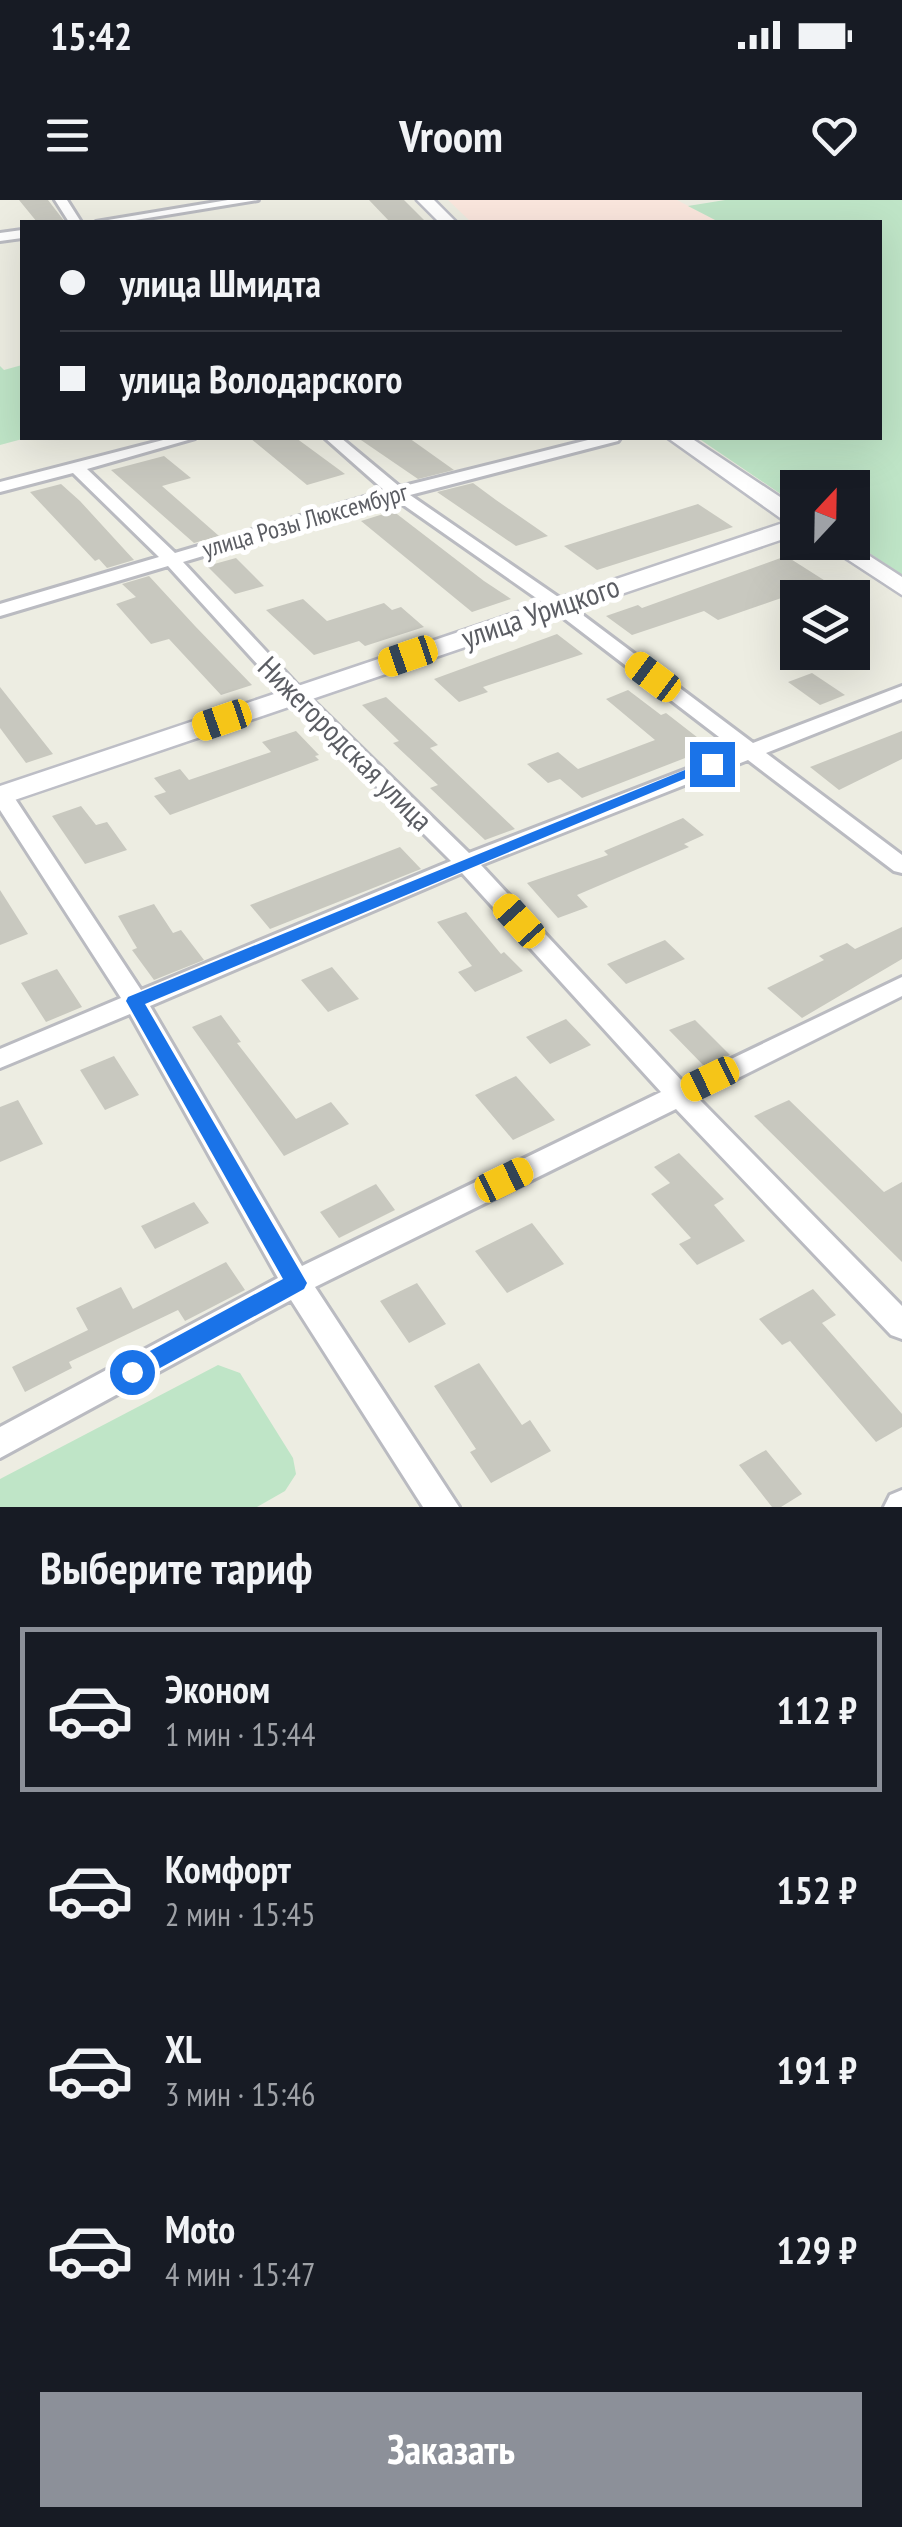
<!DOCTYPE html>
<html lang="ru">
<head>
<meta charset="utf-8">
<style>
  :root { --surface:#171b24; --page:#20242c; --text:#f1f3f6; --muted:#9ea1a6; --line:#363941; --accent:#8c9099 }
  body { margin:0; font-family:"PT Sans Narrow",sans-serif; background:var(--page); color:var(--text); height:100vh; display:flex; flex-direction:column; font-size:38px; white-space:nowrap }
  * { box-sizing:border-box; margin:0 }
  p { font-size:32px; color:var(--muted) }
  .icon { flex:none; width:55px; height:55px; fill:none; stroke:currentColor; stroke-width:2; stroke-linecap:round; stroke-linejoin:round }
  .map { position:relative; height:1307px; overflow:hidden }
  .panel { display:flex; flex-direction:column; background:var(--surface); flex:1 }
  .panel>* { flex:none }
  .hud { position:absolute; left:20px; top:20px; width:862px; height:220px; border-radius:0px; box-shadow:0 10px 40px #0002; display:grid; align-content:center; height:220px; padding:0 40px; background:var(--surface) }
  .needle { width:65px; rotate:22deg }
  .fabs { position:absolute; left:780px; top:270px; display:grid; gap:20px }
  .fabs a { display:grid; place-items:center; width:90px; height:90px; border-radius:0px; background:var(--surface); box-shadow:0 10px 40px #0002; font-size:50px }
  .end { position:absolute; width:45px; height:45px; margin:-22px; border:12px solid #1a73e8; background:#fff; box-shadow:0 0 0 5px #fff }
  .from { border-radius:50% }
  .car { position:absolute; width:30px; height:60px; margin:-30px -15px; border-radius:12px; box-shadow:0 0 8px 2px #0007; background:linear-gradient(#f5c518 24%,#345 0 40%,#f5c518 0 76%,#345 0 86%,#f5c518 0) }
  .hud b { display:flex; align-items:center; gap:35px; height:95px; font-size:38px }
  .hud b+b { border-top:2px solid var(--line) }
  .hud i { width:25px; height:25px; background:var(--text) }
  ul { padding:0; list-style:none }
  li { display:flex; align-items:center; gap:30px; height:165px; margin:0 20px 15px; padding:0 20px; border:5px solid transparent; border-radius:0px }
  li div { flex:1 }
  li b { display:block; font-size:38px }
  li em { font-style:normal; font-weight:700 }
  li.selected { border-color:var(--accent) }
  li>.icon { width:90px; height:90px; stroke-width:1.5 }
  h2 { padding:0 40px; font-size:45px; line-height:120px }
  .button { display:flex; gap:20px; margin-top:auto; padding:20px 40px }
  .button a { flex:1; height:115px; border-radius:0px; background:var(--accent); color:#fff; font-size:40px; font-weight:700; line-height:115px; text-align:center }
  .status { display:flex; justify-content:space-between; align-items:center; height:70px; padding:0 50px; background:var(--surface); direction:ltr }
  .status svg { height:28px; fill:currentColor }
  header { display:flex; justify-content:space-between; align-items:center; height:130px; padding:0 40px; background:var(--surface); font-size:45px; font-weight:700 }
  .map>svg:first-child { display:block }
</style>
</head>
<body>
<div class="status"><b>15:42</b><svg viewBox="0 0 49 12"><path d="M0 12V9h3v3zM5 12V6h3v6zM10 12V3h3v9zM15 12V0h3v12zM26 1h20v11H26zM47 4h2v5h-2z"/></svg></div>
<header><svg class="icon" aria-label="menu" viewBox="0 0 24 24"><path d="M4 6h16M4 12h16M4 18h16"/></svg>Vroom<svg class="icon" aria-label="heart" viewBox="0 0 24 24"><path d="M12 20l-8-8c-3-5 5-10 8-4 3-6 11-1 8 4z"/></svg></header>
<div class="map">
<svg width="902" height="1307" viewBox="0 0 902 1307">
  <rect width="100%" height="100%" fill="#edede2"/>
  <!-- medical -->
  <path fill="#fbe7de" d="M 448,0 L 677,0 L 719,22 L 471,22 Z"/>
  <!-- green -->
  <path fill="#bfe5c7" d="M 725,0 L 902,0 L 902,375 L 853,342 L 852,288 L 798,288 L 797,305 L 698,238 L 880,238 L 880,22 L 719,22 L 688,6 Z
    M 22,165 L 22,238 L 26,238 L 0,245 L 0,166 L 4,170 Z
    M 218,1165 L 240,1173 L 293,1258 L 296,1274 L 285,1291 L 257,1307 L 0,1307 L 0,1279 Z"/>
  <!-- building -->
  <path fill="#c8c8bf" d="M 19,0 L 48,0 L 65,22 L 37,22 Z
    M 369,0 L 404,0 L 426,22 L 390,22 Z
    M 250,238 L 296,238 L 345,274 L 307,285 Z
    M 358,238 L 409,238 L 454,270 L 418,279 Z
    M 164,256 L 191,278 L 162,286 L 219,336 L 194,343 L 111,270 Z
    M 473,283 L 496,300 L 548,336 L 516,346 L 437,292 Z
    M 61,284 L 80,301 L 134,360 L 107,368 L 99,359 L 95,361 L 30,292 Z
    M 698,304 L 733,327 L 597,370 L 564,346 Z
    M 393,311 L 484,381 L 511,399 L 472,412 L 361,321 Z
    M 786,356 L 827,382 L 718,420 L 704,411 L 632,435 L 606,416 L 638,405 L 642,408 Z
    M 236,358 L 264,386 L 235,394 L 207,366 Z
    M 149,376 L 195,426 L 252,485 L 221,495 L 169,439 L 151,444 L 116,404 L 136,397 L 122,384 Z
    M 303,399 L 327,421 L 384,403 L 392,410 L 401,407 L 424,427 L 365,446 L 359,441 L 314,455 L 266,410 Z
    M 557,434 L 583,454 L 483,487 L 488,492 L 459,502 L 434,479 Z
    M 812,473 L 845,495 L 820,505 L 788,482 Z
    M 0,487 L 53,554 L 26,563 L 0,528 Z
    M 628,490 L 661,515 L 666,513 L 711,548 L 582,598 L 560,579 L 548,583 L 527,564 L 558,552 L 578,569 L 655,540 L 606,499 Z
    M 386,497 L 438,545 L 430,548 L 515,629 L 485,640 L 430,588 L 438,585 L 393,543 L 399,541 L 362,505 Z
    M 296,531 L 319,555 L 315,556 L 319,560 L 170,615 L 154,596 L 166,592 L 154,578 L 180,569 L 189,580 L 271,552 L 262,542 Z
    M 902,531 L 902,559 L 839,590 L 810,567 Z
    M 81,606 L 96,625 L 107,622 L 127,650 L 85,664 L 52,616 Z
    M 683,618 L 704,635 L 684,644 L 689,647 L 577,695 L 588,707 L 558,718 L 527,683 L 608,655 L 604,651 Z
    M 400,647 L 421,669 L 270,729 L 250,705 Z
    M 0,690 L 28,734 L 0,745 Z
    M 154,704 L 173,733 L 181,730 L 204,760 L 154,780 L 132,750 L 137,748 L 118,716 Z
    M 466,712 L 501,754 L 504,752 L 523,771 L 475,792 L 458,772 L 472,766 L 437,722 Z
    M 902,727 L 902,759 L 802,818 L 767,788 L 824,760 L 819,756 L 847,743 L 855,749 Z
    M 665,740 L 685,759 L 626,784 L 607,764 Z
    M 332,767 L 359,799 L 328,812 L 301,780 Z
    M 57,769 L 82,807 L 46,822 L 21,783 Z
    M 221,815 L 241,842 L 237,843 L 296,919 L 331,902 L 349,924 L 284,956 L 192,827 Z
    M 566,819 L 591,845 L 550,864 L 526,837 Z
    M 695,820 L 730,855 L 705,867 L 669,830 Z
    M 114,856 L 139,895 L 105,910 L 80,870 Z
    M 516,876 L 555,920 L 513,940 L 475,895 Z
    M 18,900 L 43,944 L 0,962 L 0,907 Z
    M 789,900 L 884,992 L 902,982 L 902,1062 L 754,916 Z
    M 679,953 L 724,999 L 714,1005 L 745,1041 L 697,1065 L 679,1044 L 691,1038 L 651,994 L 670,983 L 654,967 Z
    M 376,984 L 395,1010 L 339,1038 L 320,1012 Z
    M 194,1002 L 209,1023 L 155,1049 L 141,1026 Z
    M 532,1023 L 564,1064 L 507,1093 L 475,1051 Z
    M 226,1062 L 245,1090 L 185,1121 L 178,1110 L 69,1162 L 72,1168 L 25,1192 L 12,1167 L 88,1130 L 76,1108 L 121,1087 L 133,1109 Z
    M 417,1083 L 446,1124 L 409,1143 L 380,1101 Z
    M 813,1089 L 836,1115 L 822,1123 L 902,1214 L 902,1227 L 876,1242 L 790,1141 L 782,1145 L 759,1119 Z
    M 479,1163 L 522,1225 L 530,1220 L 551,1251 L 491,1283 L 470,1252 L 476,1249 L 434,1186 Z
    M 766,1250 L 802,1294 L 781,1307 L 772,1307 L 739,1265 Z"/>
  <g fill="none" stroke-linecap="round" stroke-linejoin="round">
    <!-- street casing -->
    <g stroke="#babbc1" stroke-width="6">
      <path id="street" d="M 55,0 L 67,0 L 81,22 L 69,22 Z
        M 228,0 L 258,0 L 123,22 L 96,22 Z
        M 22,30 L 22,38 L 0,41 L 0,33 Z
        M 171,238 L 195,238 L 87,269 L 175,353 L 385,291 L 325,238 L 341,238 L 400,287 L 596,238 L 620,238 L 618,241 L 410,295 L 564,401 L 753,543 L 902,486 L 902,499 L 766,553 L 902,655 L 902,673 L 894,671 L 748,560 L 481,665 L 683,882 L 902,777 L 902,796 L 698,898 L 902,1106 L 902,1139 L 891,1135 L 676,909 L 315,1087 L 459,1307 L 423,1307 L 291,1100 L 0,1258 L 0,1227 L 278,1078 L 130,814 L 0,868 L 0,849 L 121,798 L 0,610 L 0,587 L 8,588 L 141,790 L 451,661 L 288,498 L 168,366 L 0,416 L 0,404 L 159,357 L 73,273 L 0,292 L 0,282 ZM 395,299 L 552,409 L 736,550 L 469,653 L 302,490 L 183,362 ZM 462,673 L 661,892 L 302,1066 L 150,806 Z
        M 902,1290 L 902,1307 L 884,1307 L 890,1295 Z"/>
    </g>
    <!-- secondary casing -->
    <g stroke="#bdbec6" stroke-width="5">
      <path id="secondary" d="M 417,0 L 434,0 L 456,22 L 439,22 Z
        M 668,238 L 691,238 L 798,309 L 798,334 L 0,605 L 0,586 L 786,322 Z
        M 821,342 L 848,342 L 902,377 L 902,395 Z"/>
    </g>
    <!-- street -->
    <use href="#street" fill="#fff" fill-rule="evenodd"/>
    <!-- secondary -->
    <use href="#secondary" fill="#fff" fill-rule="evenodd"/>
  </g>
  <!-- route -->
  <path fill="#1a73e8" d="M 707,561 L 720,564 L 145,804 L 307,1083 L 304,1089 L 140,1179 L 124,1179 L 120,1172 L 124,1165 L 283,1079 L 126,801 L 128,797 Z"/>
  <g text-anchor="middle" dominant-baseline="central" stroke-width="10" stroke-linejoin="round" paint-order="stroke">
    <!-- far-street labels -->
    <g font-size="25" fill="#5b5d63" stroke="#fff">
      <text transform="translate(305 320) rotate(-16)">улица Розы Люксембург</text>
    </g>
    <!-- street labels -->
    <g font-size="30" fill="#5b5d63" stroke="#fff">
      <text transform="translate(540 411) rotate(-19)">улица Урицкого</text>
      <text transform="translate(346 543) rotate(45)">Нижегородская улица</text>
    </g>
  </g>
</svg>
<div class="fabs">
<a><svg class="needle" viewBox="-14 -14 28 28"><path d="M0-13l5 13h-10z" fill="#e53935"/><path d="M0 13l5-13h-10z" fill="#9ea1a6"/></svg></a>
<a><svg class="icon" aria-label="layers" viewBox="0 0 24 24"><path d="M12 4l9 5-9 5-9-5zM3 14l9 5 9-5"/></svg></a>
</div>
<i class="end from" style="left:132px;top:1172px"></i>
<i class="end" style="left:712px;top:564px"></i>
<i class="car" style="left:408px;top:456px;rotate:251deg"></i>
<i class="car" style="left:653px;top:477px;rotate:307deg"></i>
<i class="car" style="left:222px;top:520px;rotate:251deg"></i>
<i class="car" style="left:519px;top:721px;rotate:318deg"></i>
<i class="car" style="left:710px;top:879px;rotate:244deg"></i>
<i class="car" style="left:504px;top:980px;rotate:64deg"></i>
<div class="hud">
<b><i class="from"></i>улица Шмидта</b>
<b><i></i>улица Володарского</b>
</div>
</div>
<section class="panel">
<h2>Выберите тариф</h2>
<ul>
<li class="selected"><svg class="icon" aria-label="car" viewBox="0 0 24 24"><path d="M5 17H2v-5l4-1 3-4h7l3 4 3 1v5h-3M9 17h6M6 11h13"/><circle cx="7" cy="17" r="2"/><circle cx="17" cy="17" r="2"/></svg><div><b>Эконом</b><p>1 мин · 15:44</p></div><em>112 ₽</em></li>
<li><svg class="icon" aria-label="car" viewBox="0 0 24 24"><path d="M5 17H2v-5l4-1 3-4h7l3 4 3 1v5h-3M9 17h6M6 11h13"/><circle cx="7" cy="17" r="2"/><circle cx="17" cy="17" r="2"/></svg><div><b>Комфорт</b><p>2 мин · 15:45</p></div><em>152 ₽</em></li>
<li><svg class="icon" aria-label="car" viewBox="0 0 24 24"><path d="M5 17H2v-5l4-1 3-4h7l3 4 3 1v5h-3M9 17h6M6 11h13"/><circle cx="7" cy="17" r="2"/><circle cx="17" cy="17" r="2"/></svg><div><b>XL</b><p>3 мин · 15:46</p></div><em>191 ₽</em></li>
<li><svg class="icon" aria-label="car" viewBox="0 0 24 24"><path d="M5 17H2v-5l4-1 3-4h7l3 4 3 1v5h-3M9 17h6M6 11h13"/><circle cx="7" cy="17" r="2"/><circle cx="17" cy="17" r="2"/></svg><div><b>Moto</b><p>4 мин · 15:47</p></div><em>129 ₽</em></li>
</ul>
<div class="button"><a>Заказать</a></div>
</section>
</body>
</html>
